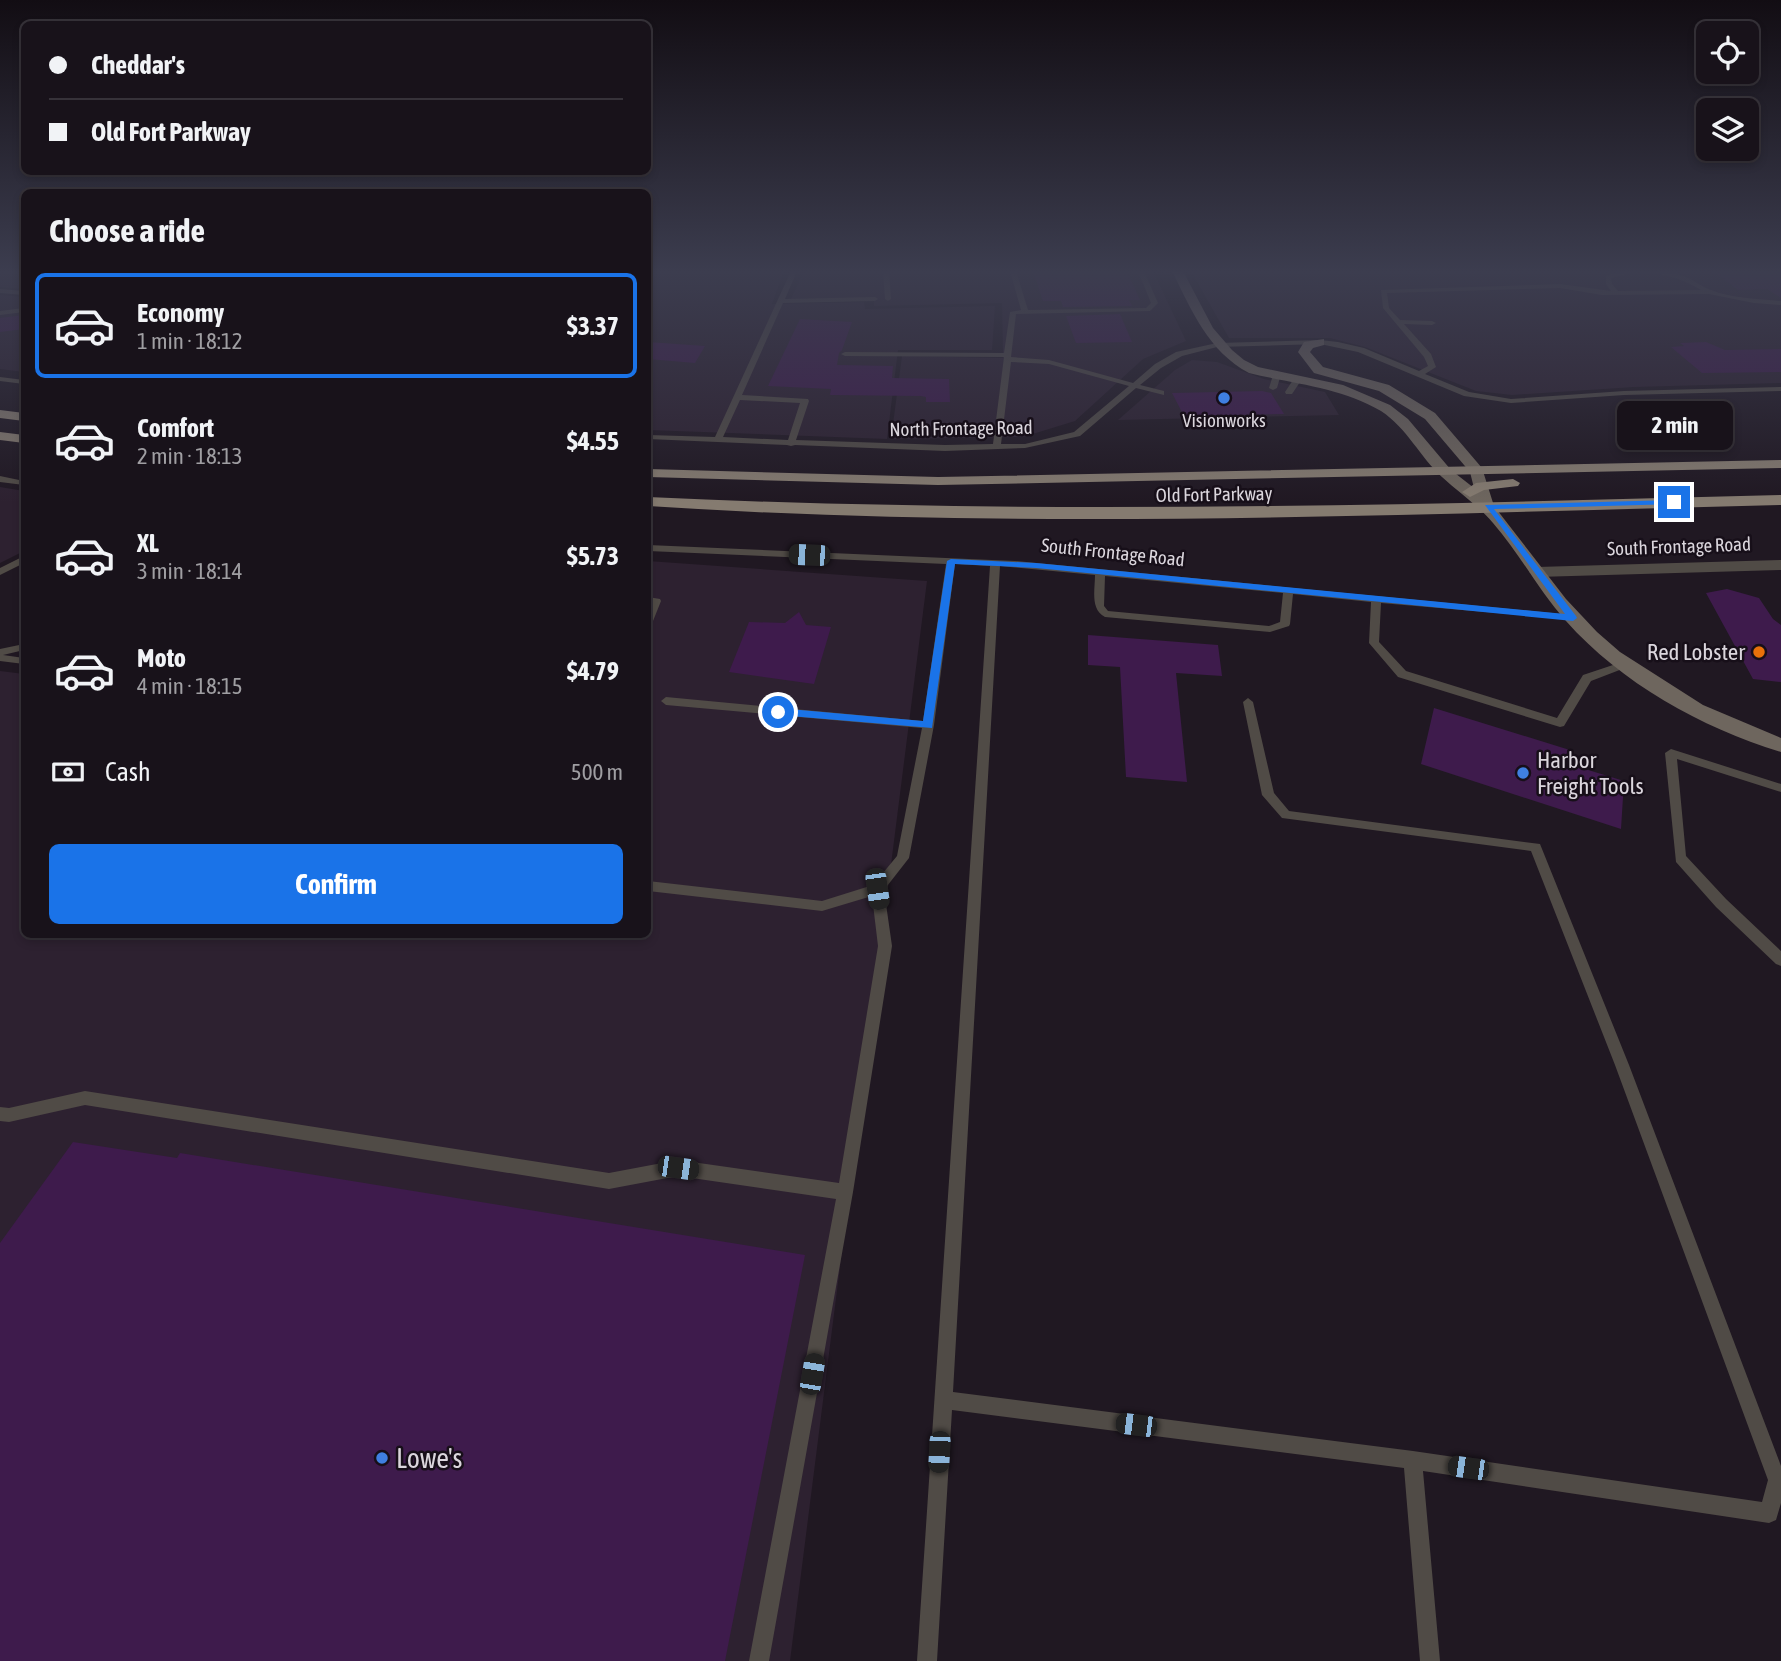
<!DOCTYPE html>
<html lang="en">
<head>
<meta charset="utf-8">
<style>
  :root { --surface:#18121a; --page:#252027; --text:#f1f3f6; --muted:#9f9ea2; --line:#363239; --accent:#1a73e8 }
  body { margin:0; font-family:"Asap Condensed",sans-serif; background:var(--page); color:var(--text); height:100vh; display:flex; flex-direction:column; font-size:26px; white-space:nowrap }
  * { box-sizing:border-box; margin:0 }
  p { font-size:23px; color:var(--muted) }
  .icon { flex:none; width:38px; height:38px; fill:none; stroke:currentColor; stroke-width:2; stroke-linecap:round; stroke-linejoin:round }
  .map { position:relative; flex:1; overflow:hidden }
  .panel { position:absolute; left:21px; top:189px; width:630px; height:749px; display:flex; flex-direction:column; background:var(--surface); border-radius:10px; box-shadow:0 4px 10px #0003,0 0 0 2px var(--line) }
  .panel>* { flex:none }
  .banner { position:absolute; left:21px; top:21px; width:630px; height:154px; border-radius:10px; box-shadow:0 4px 10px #0003,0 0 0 2px var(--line); display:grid; align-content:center; height:154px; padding:0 28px; background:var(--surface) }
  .buttons { position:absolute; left:1696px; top:21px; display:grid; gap:14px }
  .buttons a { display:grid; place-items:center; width:63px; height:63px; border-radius:10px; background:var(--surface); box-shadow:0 4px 10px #0003,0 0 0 2px var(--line); font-size:35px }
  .end { position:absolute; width:32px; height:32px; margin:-16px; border:9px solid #1a73e8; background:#fff; box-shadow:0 0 0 4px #fff }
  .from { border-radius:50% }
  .bubble { position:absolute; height:49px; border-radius:10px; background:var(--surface); box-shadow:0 4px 10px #0003,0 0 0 2px var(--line); font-size:23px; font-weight:700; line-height:49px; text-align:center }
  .car { position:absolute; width:21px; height:42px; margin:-21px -10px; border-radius:9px; box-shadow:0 0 5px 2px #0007; background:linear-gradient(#222 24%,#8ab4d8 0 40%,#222 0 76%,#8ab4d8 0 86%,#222 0) }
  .banner b { display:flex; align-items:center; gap:24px; height:66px; font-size:26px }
  .banner b+b { border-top:2px solid var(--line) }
  .banner i { width:18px; height:18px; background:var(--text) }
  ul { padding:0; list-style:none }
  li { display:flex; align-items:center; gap:21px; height:105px; margin:0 14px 10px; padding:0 14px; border:4px solid transparent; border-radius:10px }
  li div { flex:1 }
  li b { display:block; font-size:26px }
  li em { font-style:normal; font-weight:700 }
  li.selected { border-color:var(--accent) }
  li>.icon { width:63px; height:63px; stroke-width:1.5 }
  h2 { padding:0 28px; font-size:32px; line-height:84px }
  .pay { display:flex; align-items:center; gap:18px; height:77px; padding:0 28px; font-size:26px }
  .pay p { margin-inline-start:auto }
  .button { display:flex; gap:14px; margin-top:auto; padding:14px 28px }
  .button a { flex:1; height:80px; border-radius:10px; background:var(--accent); color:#fff; font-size:28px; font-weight:700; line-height:80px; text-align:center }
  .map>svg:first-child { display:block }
</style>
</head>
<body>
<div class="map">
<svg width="1781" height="1661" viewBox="0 0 1781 1661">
  <rect width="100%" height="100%" fill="#201822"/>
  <!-- built -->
  <path fill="#2d2130" d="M 0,271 L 24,271 L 24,289 L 0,287 Z
    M 648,271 L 784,271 L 772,304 L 864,302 L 865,309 L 995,306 L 992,350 L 898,350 L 887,439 L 648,430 Z
    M 804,271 L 1153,271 L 1186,341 L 1143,359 L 1075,421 L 1023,437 L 891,439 L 902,356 L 1003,358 L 1002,303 L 874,306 L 874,298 L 791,299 Z
    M 1191,271 L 1781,271 L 1781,383 L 1634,387 L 1512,395 L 1476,391 L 1365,347 L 1330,338 L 1229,338 Z
    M 0,295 L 24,297 L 24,372 L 0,369 Z
    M 1192,360 L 1217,362 L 1264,379 L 1325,392 L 1339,415 L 1118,420 L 1175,370 Z
    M 0,487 L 24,491 L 24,551 L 0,563 Z
    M 648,561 L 927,581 L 790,1661 L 0,1661 L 0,671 L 24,674 L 24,934 L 648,934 Z"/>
  <!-- building -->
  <path fill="#3e1b4c" d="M 1033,271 L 1127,271 L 1140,300 L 1129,300 L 1132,306 L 1063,307 L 1061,301 L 1043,301 Z
    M 1713,271 L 1781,271 L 1781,298 L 1767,289 L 1738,290 Z
    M 1120,314 L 1132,342 L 1076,343 L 1066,316 Z
    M 24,315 L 24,329 L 0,332 L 0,318 Z
    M 800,319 L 852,322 L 842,350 L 839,353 L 837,365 L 893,366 L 892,378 L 949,379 L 950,402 L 926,402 L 926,397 L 921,396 L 830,395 L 831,389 L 768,386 Z
    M 648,342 L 705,346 L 695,363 L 648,359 Z
    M 1706,342 L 1725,350 L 1781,349 L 1781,372 L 1702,373 L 1671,347 L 1684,346 L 1680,343 Z
    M 1262,391 L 1271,393 L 1284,414 L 1184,416 L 1172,393 Z
    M 1727,589 L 1759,598 L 1773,619 L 1781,625 L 1781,682 L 1753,679 L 1706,593 Z
    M 799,612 L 806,625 L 831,627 L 814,684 L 729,672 L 749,622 L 785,623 Z
    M 1088,635 L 1218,645 L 1222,676 L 1176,673 L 1187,782 L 1126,777 L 1120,667 L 1088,665 Z
    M 1434,708 L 1573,751 L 1572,765 L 1624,781 L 1621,829 L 1421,764 Z
    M 73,1142 L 177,1158 L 180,1153 L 805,1255 L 725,1661 L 0,1661 L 0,1243 Z"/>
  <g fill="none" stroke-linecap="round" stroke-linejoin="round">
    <!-- lane -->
    <path fill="#504b46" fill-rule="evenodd" d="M 791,271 L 797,271 L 785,299 L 875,297 L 878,299 L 875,301 L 783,303 L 742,395 L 808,399 L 809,401 L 796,440 L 945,445 L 993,444 L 1004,357 L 845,356 L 841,354 L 845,352 L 1004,353 L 1010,312 L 1021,310 L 1010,271 L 1016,271 L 1028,310 L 1146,308 L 1151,303 L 1138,271 L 1144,271 L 1158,303 L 1150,311 L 1016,314 L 1011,357 L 1049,360 L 1133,383 L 1155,364 L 1176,352 L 1217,343 L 1320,340 L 1338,342 L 1364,348 L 1419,371 L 1428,366 L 1424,357 L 1383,308 L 1381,290 L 1560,284 L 1611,291 L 1606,284 L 1606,276 C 1630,267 1662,268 1686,277 C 1695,281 1702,287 1711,290 C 1730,298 1760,299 1781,301 L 1781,305 L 1754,303 L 1709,294 L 1602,295 L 1560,288 L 1387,293 L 1389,308 L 1400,320 L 1432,321 L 1436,323 L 1432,325 L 1404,324 L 1431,354 L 1436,367 L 1425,374 L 1469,392 L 1511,399 L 1624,391 L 1781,387 L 1781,391 L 1624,395 L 1511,403 L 1464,396 L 1358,352 L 1320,344 L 1217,347 L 1182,356 L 1161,368 L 1140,385 L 1164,391 L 1164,395 L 1136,388 L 1080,436 L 1025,448 L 945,451 L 795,445 L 791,446 L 787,445 L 648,439 L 648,435 L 715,437 ZM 1634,272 C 1658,272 1680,277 1701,290 L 1618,291 L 1612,284 L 1611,278 ZM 1011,362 L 1049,364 L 1129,386 L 1074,432 L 1025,444 L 1001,444 ZM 740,400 L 800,403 L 788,440 L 723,437 Z
      M 883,271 L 889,271 L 891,299 L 888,301 L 885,299 Z
      M 0,289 L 24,291 L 24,295 L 0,293 Z
      M 24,308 L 24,312 L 0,315 L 0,311 Z
      M 1274,372 L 1281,374 L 1277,388 L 1273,390 L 1269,388 Z
      M 0,377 L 24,380 L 24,384 L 0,381 Z
      M 1295,377 L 1302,379 L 1292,394 L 1286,394 L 1285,392 Z
      M 0,476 L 24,481 L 24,485 L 0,482 Z
      M 648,545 L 1015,561 L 1573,615 L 1578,618 L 1577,620 L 1381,603 L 1379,642 L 1406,671 L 1557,718 L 1583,675 L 1622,662 L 1630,662 L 1631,664 L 1630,666 L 1591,681 L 1564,726 L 1560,727 L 1398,677 L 1369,643 L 1371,602 L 1293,594 L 1290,624 L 1289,626 L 1270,632 L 1105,617 C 1090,609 1095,590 1095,575 L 1000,566 L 953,1392 L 1413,1451 L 1762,1502 L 1768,1480 L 1615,1065 L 1531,851 L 1282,818 L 1262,795 L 1243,702 L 1248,698 L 1253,702 L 1274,793 L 1289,811 L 1540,844 L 1629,1065 L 1781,1466 L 1781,1503 L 1776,1520 L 1769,1523 L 1423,1471 L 1440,1661 L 1420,1661 L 1404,1468 L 952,1410 L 937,1661 L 917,1661 L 990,566 L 955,564 L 934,725 L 909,858 L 884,890 L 892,946 L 853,1192 L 769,1661 L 749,1661 L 836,1199 L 678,1176 L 609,1189 L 85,1105 L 9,1122 L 0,1121 L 0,1107 L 9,1108 L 85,1091 L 609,1173 L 678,1160 L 839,1183 L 878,946 L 872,896 L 822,911 L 648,891 L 648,881 L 822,901 L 873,885 L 897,856 L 922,728 L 666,705 L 661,701 L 666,697 L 923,721 L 946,564 L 648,551 ZM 1105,576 L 1283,593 L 1280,622 L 1269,626 L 1108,611 L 1104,606 Z
      M 24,556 L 24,563 L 0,575 L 0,568 Z
      M 648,597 L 660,599 L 661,601 L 653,621 L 648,624 L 648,610 L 650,603 L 648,603 Z
      M 24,644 L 24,650 L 3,655 L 24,658 L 24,664 L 0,661 L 0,649 Z
      M 1671,749 L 1781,784 L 1781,792 L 1677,759 L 1686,856 L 1726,899 L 1781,951 L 1781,966 L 1776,964 L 1716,907 L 1676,862 L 1665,753 Z"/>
    <!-- street -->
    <path fill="#504b46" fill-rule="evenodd" d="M 1781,560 L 1781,570 L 1537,577 L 1529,572 L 1537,567 Z"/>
    <!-- secondary -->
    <path fill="#6e665e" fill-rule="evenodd" d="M 1172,271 L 1183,271 L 1213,328 L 1232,350 L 1244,360 L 1258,367 L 1343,385 L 1390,405 L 1408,419 L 1451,470 L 1474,488 L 1470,472 L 1425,419 L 1379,391 L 1314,373 L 1298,352 L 1304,342 L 1324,339 L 1324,345 L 1313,348 L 1310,352 L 1323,367 L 1389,385 L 1435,413 L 1482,468 L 1494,506 L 1566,599 L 1597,632 L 1620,652 L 1703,705 L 1781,738 L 1781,752 C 1702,728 1621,683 1566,621 C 1539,591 1520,554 1493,523 C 1478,505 1459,493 1442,477 C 1420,457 1407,428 1381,411 C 1341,387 1294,384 1249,373 C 1208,351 1192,311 1172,271 Z"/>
    <!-- primary -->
    <path fill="#857b70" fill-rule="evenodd" d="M 0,410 L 24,413 L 24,421 L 0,418 Z
      M 0,432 L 24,435 L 24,443 L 0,440 Z
      M 1781,460 L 1781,468 L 938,485 L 648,477 L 648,469 L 938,477 Z
      M 1513,479 L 1520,483 L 1518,486 L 1484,490 L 1470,497 L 1462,492 L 1476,483 Z
      M 1781,495 L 1781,505 C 1404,514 1025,531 648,506 L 648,497 C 1026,515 1403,505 1781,495 Z"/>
  </g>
  <!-- sky -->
  <linearGradient id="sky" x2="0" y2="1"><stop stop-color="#120d13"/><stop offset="0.54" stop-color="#3c3d4f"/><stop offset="1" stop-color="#3c3d4f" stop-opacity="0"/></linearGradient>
  <rect width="1781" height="503" fill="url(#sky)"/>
  <!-- route -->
  <path fill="#1a73e8" d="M 1674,500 L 1677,504 L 1494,509 L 1576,616 L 1577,618 L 1573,621 L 1036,568 L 955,564 L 932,728 L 778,715 L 773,712 L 778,708 L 923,721 L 947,561 L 951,559 L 1036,563 L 1565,614 L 1485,505 Z"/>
  <!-- markers -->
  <g fill="#3f7fe0" stroke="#170f19" stroke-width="2.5">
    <circle cx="1224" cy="398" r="7"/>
    <circle cx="1523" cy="773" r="7"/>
    <circle cx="382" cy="1458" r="7"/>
  </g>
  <circle fill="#e8710a" stroke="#170f19" stroke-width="2.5" cx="1759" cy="652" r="7"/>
  <g text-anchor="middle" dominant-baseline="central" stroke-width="5" stroke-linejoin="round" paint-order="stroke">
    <!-- far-poi labels -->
    <g font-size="19" fill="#dbd6dd" stroke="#170f19">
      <text x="1224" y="420">Visionworks</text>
    </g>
    <!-- far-street labels -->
    <g font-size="19" fill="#dbd6dd" stroke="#170f19">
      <text transform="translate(961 428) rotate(-1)">North Frontage Road</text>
      <text transform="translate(1214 494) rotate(-1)">Old Fort Parkway</text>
      <text transform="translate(1679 546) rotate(-2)">South Frontage Road</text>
      <text transform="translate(1113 552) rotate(6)">South Frontage Road</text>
    </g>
    <!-- poi labels -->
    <g font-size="23" fill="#dbd6dd" stroke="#170f19" text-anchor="end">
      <text x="1745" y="652">Red Lobster</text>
      <text x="1537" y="760" text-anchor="start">Harbor<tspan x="1537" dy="26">Freight Tools</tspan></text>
    </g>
    <!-- near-poi labels -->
    <g font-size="28" fill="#dbd6dd" stroke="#170f19" text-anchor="start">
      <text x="396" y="1458">Lowe's</text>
    </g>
  </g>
</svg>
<div class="buttons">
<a><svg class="icon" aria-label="locate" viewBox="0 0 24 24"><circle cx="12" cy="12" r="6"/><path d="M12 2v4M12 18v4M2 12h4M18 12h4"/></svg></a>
<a><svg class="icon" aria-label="layers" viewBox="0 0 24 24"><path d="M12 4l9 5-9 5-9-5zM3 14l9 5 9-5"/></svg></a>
</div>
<i class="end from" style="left:778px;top:712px"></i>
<i class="end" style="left:1674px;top:502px"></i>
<div class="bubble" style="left:1617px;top:401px;width:116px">2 min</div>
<i class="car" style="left:809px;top:555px;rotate:272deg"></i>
<i class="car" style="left:877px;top:889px;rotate:172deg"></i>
<i class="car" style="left:678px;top:1168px;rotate:98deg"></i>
<i class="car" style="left:812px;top:1374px;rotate:10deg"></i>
<i class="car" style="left:1136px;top:1425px;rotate:277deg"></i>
<i class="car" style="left:939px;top:1452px;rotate:183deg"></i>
<i class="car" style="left:1468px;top:1468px;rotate:278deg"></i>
<div class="banner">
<b><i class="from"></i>Cheddar's</b>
<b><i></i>Old Fort Parkway</b>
</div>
<section class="panel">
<h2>Choose a ride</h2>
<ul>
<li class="selected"><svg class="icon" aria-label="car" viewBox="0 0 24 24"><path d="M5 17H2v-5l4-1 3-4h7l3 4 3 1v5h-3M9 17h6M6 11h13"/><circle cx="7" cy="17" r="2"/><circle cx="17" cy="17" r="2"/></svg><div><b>Economy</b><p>1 min · 18:12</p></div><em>$3.37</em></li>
<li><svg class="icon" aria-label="car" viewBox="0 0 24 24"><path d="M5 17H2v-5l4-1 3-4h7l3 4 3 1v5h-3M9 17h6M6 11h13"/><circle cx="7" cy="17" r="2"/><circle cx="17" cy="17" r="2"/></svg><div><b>Comfort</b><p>2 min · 18:13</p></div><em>$4.55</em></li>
<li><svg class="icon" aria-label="car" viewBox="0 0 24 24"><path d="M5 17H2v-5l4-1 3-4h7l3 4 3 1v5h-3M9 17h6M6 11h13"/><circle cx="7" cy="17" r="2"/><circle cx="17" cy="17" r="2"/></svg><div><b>XL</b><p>3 min · 18:14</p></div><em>$5.73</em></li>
<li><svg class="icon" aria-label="car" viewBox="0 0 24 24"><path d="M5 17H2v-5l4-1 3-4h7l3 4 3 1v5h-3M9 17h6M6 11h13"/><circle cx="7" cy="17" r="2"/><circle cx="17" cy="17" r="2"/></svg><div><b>Moto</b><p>4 min · 18:15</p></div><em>$4.79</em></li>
</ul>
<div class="pay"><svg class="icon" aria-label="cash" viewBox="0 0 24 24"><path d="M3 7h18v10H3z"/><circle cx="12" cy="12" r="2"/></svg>Cash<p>500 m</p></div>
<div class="button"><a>Confirm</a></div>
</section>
</div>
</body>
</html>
